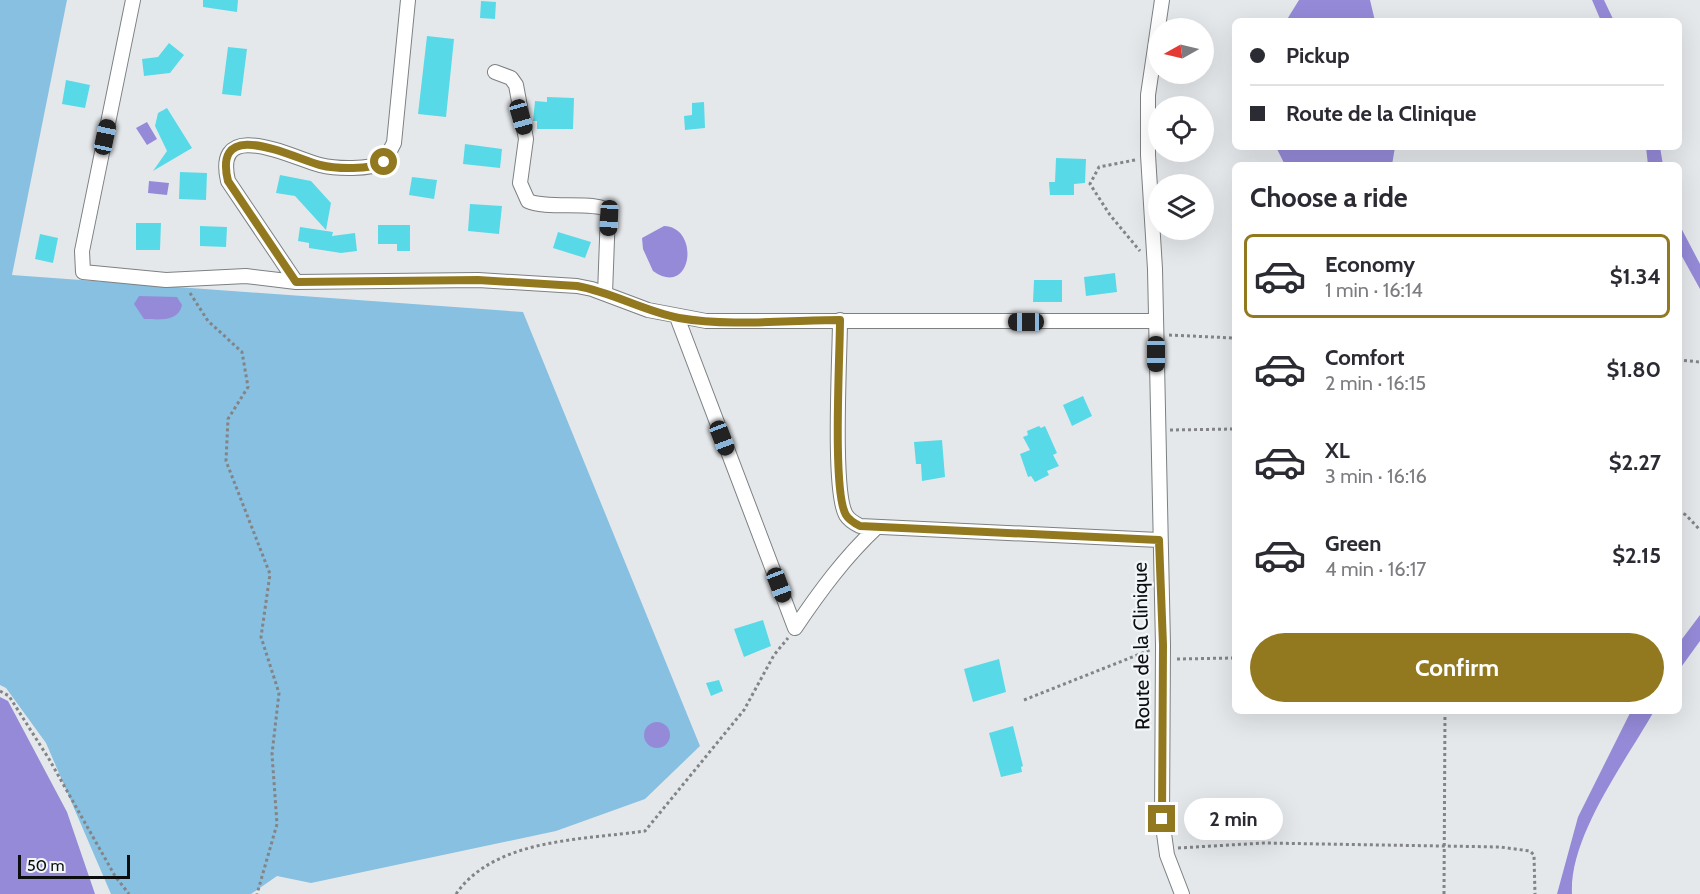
<!DOCTYPE html>
<html lang="en">
<head>
<meta charset="utf-8">
<style>
  :root { --surface:#fff; --page:#f2f2f3; --text:#2b2b33; --muted:#7c7c81; --line:#e1e1e2; --accent:#927920 }
  body { margin:0; font-family:Cabin,sans-serif; background:var(--page); color:var(--text); height:100vh; display:flex; flex-direction:column; font-size:22px; white-space:nowrap }
  * { box-sizing:border-box; margin:0 }
  p { font-size:20px; color:var(--muted) }
  .icon { flex:none; width:33px; height:33px; fill:none; stroke:currentColor; stroke-width:2; stroke-linecap:round; stroke-linejoin:round }
  .map { position:relative; flex:1; overflow:hidden }
  .side { position:absolute; left:1232px; top:162px; width:450px; height:552px; display:flex; flex-direction:column; background:var(--surface); border-radius:9px; box-shadow:0 6px 24px #0002 }
  .side>* { flex:none }
  .hud { position:absolute; left:1232px; top:18px; width:450px; height:132px; border-radius:9px; box-shadow:0 6px 24px #0002; display:grid; align-content:center; height:132px; padding:0 18px; background:var(--surface) }
  .needle { width:39px; rotate:262deg }
  .tools { position:absolute; left:1148px; top:18px; display:grid; gap:12px }
  .tools a { display:grid; place-items:center; width:66px; height:66px; border-radius:50%; background:var(--surface); box-shadow:0 6px 24px #0002; font-size:30px }
  .scale { position:absolute; left:18px; bottom:15px; width:112px; box-sizing:border-box; padding-left:6px; border:3px solid #0c0d0e; border-top:0; font-size:16px; line-height:21px; white-space:nowrap; color:#0c0d0e; -webkit-text-stroke:4px #f2f6f8; paint-order:stroke }
  .end { position:absolute; width:27px; height:27px; margin:-14px; border:8px solid #927920; background:#fff; box-shadow:0 0 0 3px #fff }
  .from { border-radius:50% }
  .bubble { position:absolute; height:42px; border-radius:21px; background:var(--surface); box-shadow:0 6px 24px #0002; font-size:20px; font-weight:700; line-height:42px; text-align:center }
  .car { position:absolute; width:18px; height:36px; margin:-18px -9px; border-radius:8px; box-shadow:0 0 4px 2px #0007; background:linear-gradient(#222 24%,#8ab4d8 0 40%,#222 0 76%,#8ab4d8 0 86%,#222 0) }
  .hud b { display:flex; align-items:center; gap:21px; height:57px; font-size:22px }
  .hud b+b { border-top:2px solid var(--line) }
  .hud i { width:15px; height:15px; background:var(--text) }
  ul { padding:0; list-style:none }
  li { display:flex; align-items:center; gap:18px; height:84px; margin:0 12px 9px; padding:0 6px; border:3px solid transparent; border-radius:9px }
  li div { flex:1 }
  li b { display:block; font-size:22px }
  li em { font-style:normal; font-weight:700 }
  li.active { border-color:var(--accent) }
  li>.icon { width:54px; height:54px; stroke-width:1.5 }
  h2 { padding:0 18px; font-size:27px; line-height:72px }
  .action { display:flex; gap:12px; margin-top:auto; padding:12px 18px }
  .action a { flex:1; height:69px; border-radius:36px; background:var(--accent); color:#fff; font-size:24px; font-weight:700; line-height:69px; text-align:center }
  .map>svg:first-child { display:block }
</style>
</head>
<body>
<div class="map">
<svg width="1700" height="894" viewBox="0 0 1700 894">
  <rect width="100%" height="100%" fill="#e5e8eb"/>
  <!-- green -->
  <path fill="#87c0e0" d="M 0,0 L 67,0 L 12,275 L 523,312 L 700,746 L 645,799 L 556,831 L 311,883 L 277,876 L 251,894 L 111,894 L 46,743 L 6,688 L 0,685 Z"/>
  <!-- water -->
  <path fill="#958ad8" d="M 1299,0 L 1370,0 L 1375,21 L 1286,21 Z
    M 1592,0 L 1604,0 L 1614,21 L 1601,21 Z
    M 147,122 L 157,139 L 147,145 L 136,128 Z
    M 1276,147 L 1395,147 L 1392,165 L 1285,165 Z
    M 1646,147 L 1660,147 L 1663,165 L 1648,165 Z
    M 149,181 L 169,183 L 167,195 L 148,193 Z
    M 1679,224 L 1700,264 L 1700,289 L 1679,251 Z
    M 664,226 C 701,227 692,299 653,271 L 643,249 L 642,238 Z
    M 139,296 L 177,297 L 182,305 C 178,323 158,319 144,319 L 134,304 Z
    M 1700,615 L 1700,641 L 1679,670 L 1679,643 Z
    M 0,697 L 8,701 L 67,812 L 95,894 L 0,894 Z
    M 1631,711 L 1654,711 C 1626,761 1569,836 1572,894 L 1557,894 L 1578,817 Z
    M644 735a13 13 0 1 1 26 0a13 13 0 1 1-26 0Z"/>
  <!-- building -->
  <path fill="#58d9e7" d="M 203,0 L 238,0 L 237,12 L 203,7 Z
    M 481,1 L 496,2 L 495,19 L 480,18 Z
    M 427,36 L 454,39 L 446,117 L 418,114 Z
    M 169,43 L 184,55 L 170,73 L 144,76 L 142,59 L 158,57 Z
    M 228,47 L 247,49 L 241,96 L 222,94 Z
    M 66,80 L 90,85 L 85,108 L 62,104 Z
    M 547,97 L 574,98 L 573,129 L 537,129 L 537,121 L 533,121 L 535,101 L 547,102 Z
    M 704,102 L 705,128 L 685,130 L 684,116 L 692,115 L 692,103 Z
    M 167,108 L 192,148 L 153,171 L 167,151 L 155,126 L 158,113 Z
    M 465,144 L 502,149 L 500,168 L 463,164 Z
    M 1056,158 L 1086,159 L 1085,183 L 1074,184 L 1074,195 L 1050,195 L 1049,182 L 1055,182 Z
    M 180,172 L 207,173 L 206,200 L 179,199 Z
    M 280,175 L 311,181 L 331,203 L 326,230 L 295,196 L 276,193 Z
    M 412,177 L 437,180 L 434,199 L 409,195 Z
    M 470,204 L 502,206 L 499,234 L 468,231 Z
    M 136,223 L 161,223 L 160,250 L 136,250 Z
    M 378,225 L 410,225 L 410,251 L 397,251 L 397,244 L 378,244 Z
    M 200,226 L 227,227 L 226,247 L 200,246 Z
    M 300,227 L 333,232 L 332,236 L 355,233 L 357,251 L 341,253 L 309,248 L 309,243 L 298,241 Z
    M 558,232 L 591,242 L 585,258 L 553,248 Z
    M 40,234 L 58,238 L 53,263 L 35,259 Z
    M 1115,273 L 1117,292 L 1086,296 L 1084,277 Z
    M 1034,280 L 1062,280 L 1062,302 L 1033,302 Z
    M 1083,396 L 1092,416 L 1072,426 L 1063,405 Z
    M 1039,426 L 1041,428 L 1045,426 L 1057,453 L 1053,455 L 1059,466 L 1047,471 L 1049,475 L 1035,482 L 1031,476 L 1028,477 L 1020,454 L 1030,450 L 1023,437 L 1028,435 L 1027,431 Z
    M 942,440 L 945,477 L 922,481 L 921,464 L 916,464 L 914,442 Z
    M 763,620 L 771,646 L 744,657 L 734,629 Z
    M 999,659 L 1006,692 L 973,702 L 964,669 Z
    M 719,680 L 723,691 L 711,696 L 706,683 Z
    M 1013,726 L 1023,766 L 1021,767 L 1022,772 L 1001,777 L 989,733 Z"/>
  <g fill="none" stroke-linecap="round" stroke-linejoin="round">
    <!-- street casing -->
    <g stroke="#7c8081" stroke-width="16">
      <path id="street" d="M 133,0 L 82,251 L 83,272 L 166,280 L 246,276 L 296,282 L 478,280 L 577,286 L 592,289 L 648,310 L 706,321 L 1156,321
        M 1162,0 L 1148,95 L 1148,155 L 1155,269 L 1163,645 L 1162,819 L 1167,855 L 1182,894
        M 495,72 L 511,78 L 516,85 L 526,139 L 520,183 L 528,201 C 546,210 601,200 608,212 L 605,294
        M 296,282 L 228,181 C 213,116 293,158 320,165 C 336,169 370,170 384,162 L 394,143 L 408,0
        M 677,317 L 795,628
        M 840,320 C 840,354 832,492 846,515 C 849,520 854,523 860,526 L 1159,540
        M 795,628 C 820,591 845,557 877,527"/>
    </g>
    <!-- path -->
    <path stroke="#828487" stroke-width="3" stroke-dasharray="3 3" stroke-linecap="butt" d="M 1135,160 L 1099,167 L 1090,184 L 1110,215 L 1140,251
      M 190,293 L 208,321 L 242,352 L 248,387 L 228,419 L 226,461 L 270,574 L 261,637 L 279,693 L 272,754 L 277,824 L 257,894
      M 1169,335 L 1234,338
      M 1678,360 L 1700,362
      M 1170,430 L 1234,429
      M 1678,511 L 1686,515 L 1700,530
      M 1177,659 L 1234,658
      M 0,691 L 9,696 L 49,759 L 115,876 L 129,894
      M 1024,700 L 1150,650
      M 1178,848 L 1264,843 L 1500,847 L 1530,851 L 1534,855 L 1535,894
      M 456,894 C 495,838 583,840 645,831 L 744,710 L 774,655 L 788,638
      M 1444,894 L 1445,711"/>
    <!-- street -->
    <use href="#street" stroke="#fff" stroke-width="14"/>
  </g>
  <g fill="none" stroke-linecap="round" stroke-linejoin="round">
    <!-- route -->
    <path stroke="#927920" stroke-width="8" d="M 384,162 C 370,170 336,169 320,165 C 293,158 212,115 228,181 L 296,282 L 478,280 L 577,286 C 612,292 643,311 679,318 C 731,327 787,320 840,320 C 840,354 832,492 846,515 C 849,520 854,523 860,526 L 1159,540 L 1163,645 L 1162,819"/>
  </g>
  <g text-anchor="middle" dominant-baseline="central" stroke-width="4.5" stroke-linejoin="round" paint-order="stroke">
    <!-- street labels -->
    <g font-size="20" fill="#0c0d0e" stroke="#f2f6f8">
      <text transform="translate(1141 646) rotate(-91)">Route de la Clinique</text>
    </g>
  </g>
</svg>
<div class="tools">
<a><svg class="needle" viewBox="-14 -14 28 28"><path d="M0-13l5 13h-10z" fill="#e53935"/><path d="M0 13l5-13h-10z" fill="#7c7c81"/></svg></a>
<a><svg class="icon" aria-label="locate" viewBox="0 0 24 24"><circle cx="12" cy="12" r="6"/><path d="M12 2v4M12 18v4M2 12h4M18 12h4"/></svg></a>
<a><svg class="icon" aria-label="layers" viewBox="0 0 24 24"><path d="M12 4l9 5-9 5-9-5zM3 14l9 5 9-5"/></svg></a>
</div>
<div class="scale">50 m</div>
<i class="end from" style="left:384px;top:162px"></i>
<i class="end" style="left:1162px;top:819px"></i>
<div class="bubble" style="left:1184px;top:798px;width:99px">2 min</div>
<i class="car" style="left:521px;top:117px;rotate:164deg"></i>
<i class="car" style="left:105px;top:137px;rotate:12deg"></i>
<i class="car" style="left:609px;top:218px;rotate:183deg"></i>
<i class="car" style="left:1026px;top:322px;rotate:270deg"></i>
<i class="car" style="left:1156px;top:354px;rotate:180deg"></i>
<i class="car" style="left:722px;top:438px;rotate:159deg"></i>
<i class="car" style="left:779px;top:585px;rotate:159deg"></i>
<div class="hud">
<b><i class="from"></i>Pickup</b>
<b><i></i>Route de la Clinique</b>
</div>
<section class="side">
<h2>Choose a ride</h2>
<ul>
<li class="active"><svg class="icon" aria-label="car" viewBox="0 0 24 24"><path d="M5 17H2v-5l4-1 3-4h7l3 4 3 1v5h-3M9 17h6M6 11h13"/><circle cx="7" cy="17" r="2"/><circle cx="17" cy="17" r="2"/></svg><div><b>Economy</b><p>1 min · 16:14</p></div><em>$1.34</em></li>
<li><svg class="icon" aria-label="car" viewBox="0 0 24 24"><path d="M5 17H2v-5l4-1 3-4h7l3 4 3 1v5h-3M9 17h6M6 11h13"/><circle cx="7" cy="17" r="2"/><circle cx="17" cy="17" r="2"/></svg><div><b>Comfort</b><p>2 min · 16:15</p></div><em>$1.80</em></li>
<li><svg class="icon" aria-label="car" viewBox="0 0 24 24"><path d="M5 17H2v-5l4-1 3-4h7l3 4 3 1v5h-3M9 17h6M6 11h13"/><circle cx="7" cy="17" r="2"/><circle cx="17" cy="17" r="2"/></svg><div><b>XL</b><p>3 min · 16:16</p></div><em>$2.27</em></li>
<li><svg class="icon" aria-label="car" viewBox="0 0 24 24"><path d="M5 17H2v-5l4-1 3-4h7l3 4 3 1v5h-3M9 17h6M6 11h13"/><circle cx="7" cy="17" r="2"/><circle cx="17" cy="17" r="2"/></svg><div><b>Green</b><p>4 min · 16:17</p></div><em>$2.15</em></li>
</ul>
<div class="action"><a>Confirm</a></div>
</section>
</div>
</body>
</html>
